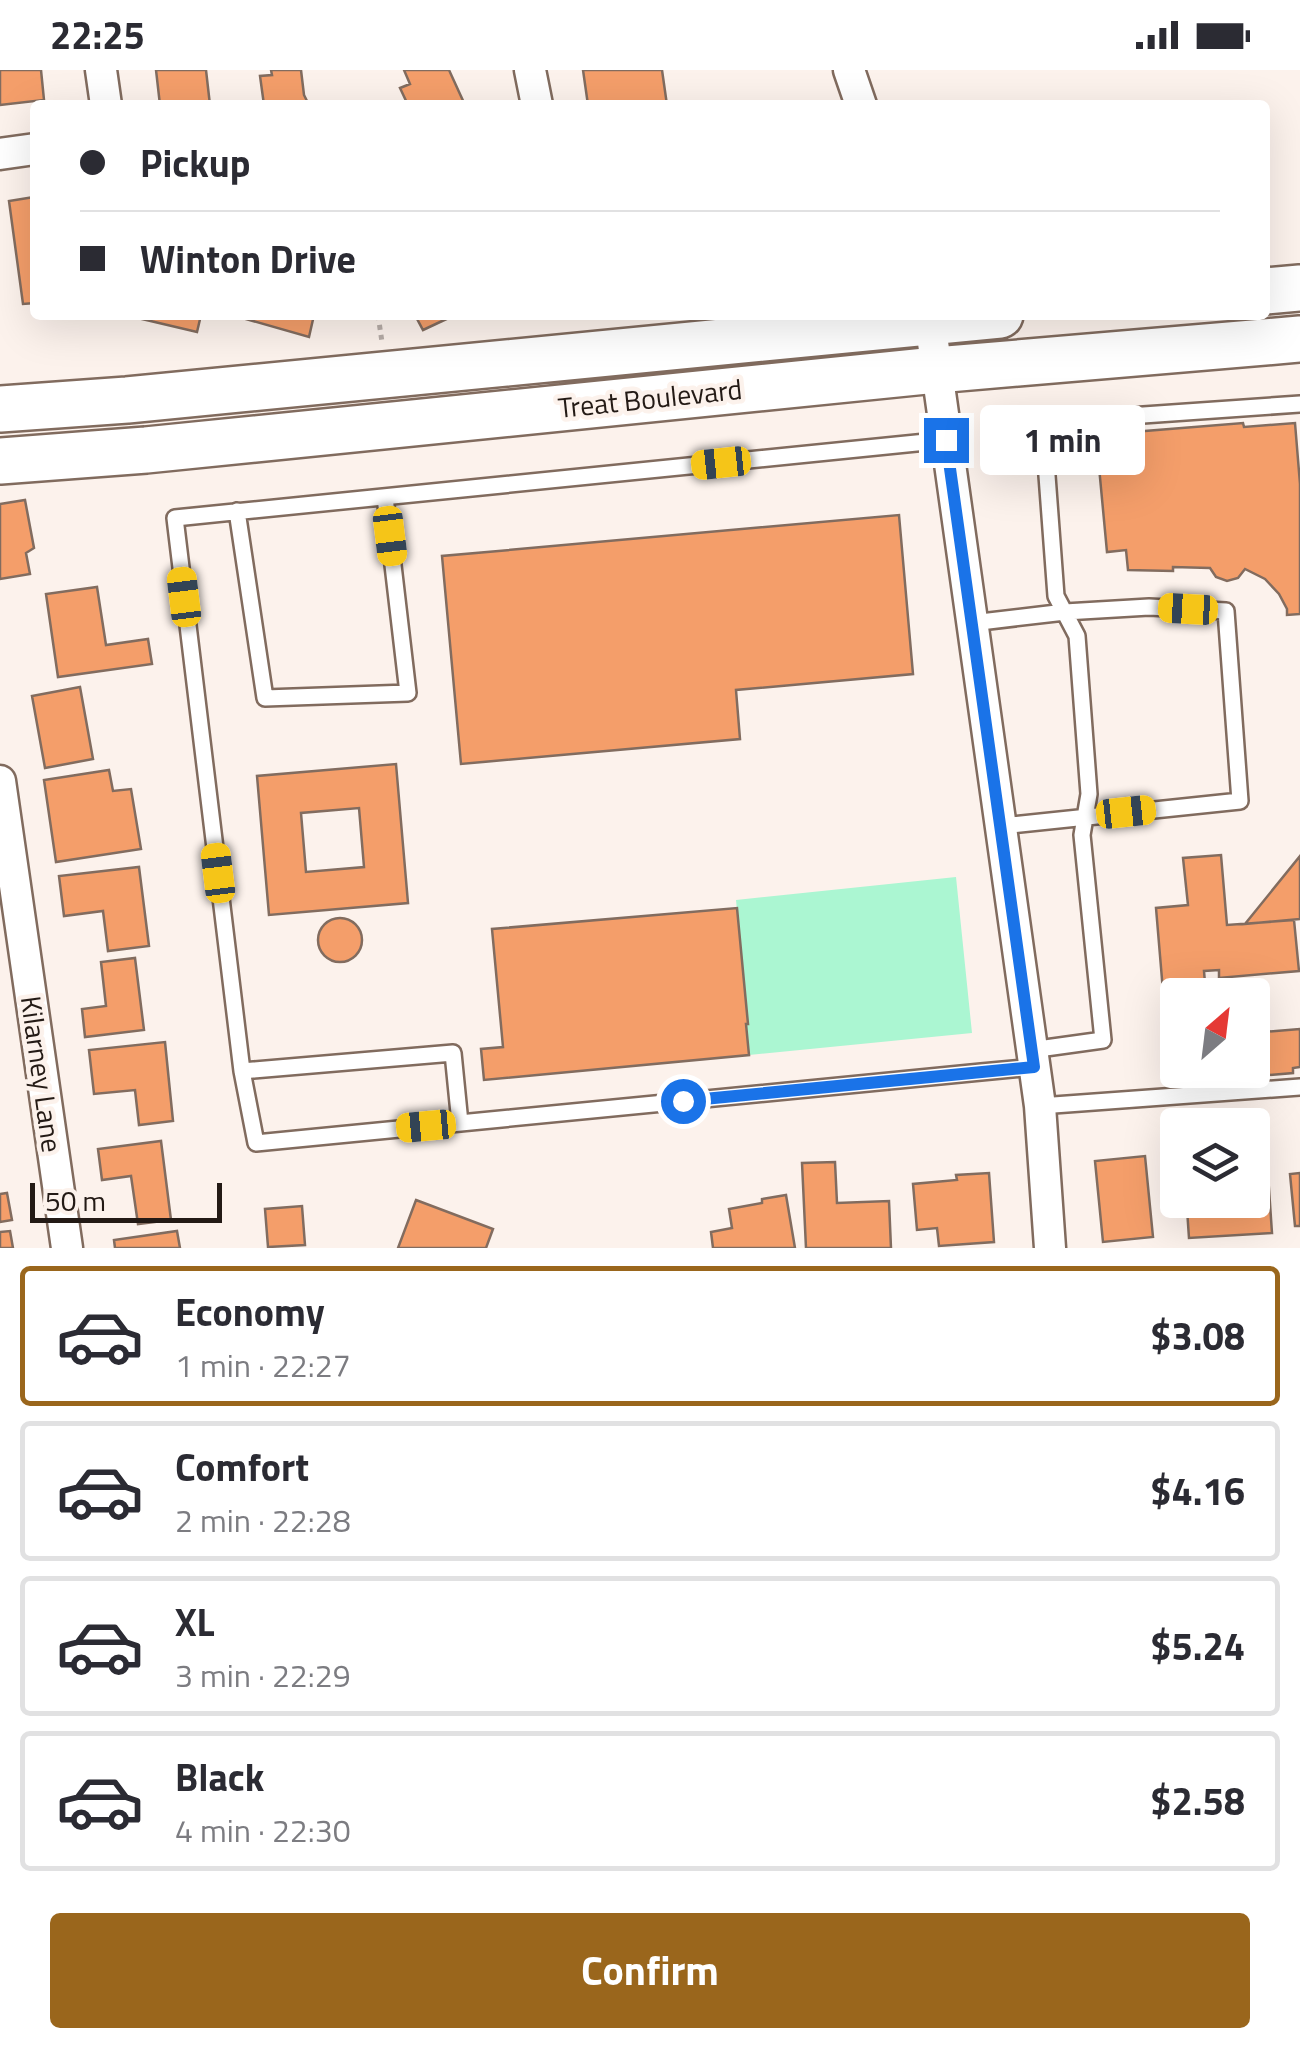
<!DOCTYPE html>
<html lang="en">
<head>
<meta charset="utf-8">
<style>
  :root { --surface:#fff; --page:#f2f2f3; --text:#2b2b33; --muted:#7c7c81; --line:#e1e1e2; --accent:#9a661c }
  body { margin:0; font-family:"Titillium Web",sans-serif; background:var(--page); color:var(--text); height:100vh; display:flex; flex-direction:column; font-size:38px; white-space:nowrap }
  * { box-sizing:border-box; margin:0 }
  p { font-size:32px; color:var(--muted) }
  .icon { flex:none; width:55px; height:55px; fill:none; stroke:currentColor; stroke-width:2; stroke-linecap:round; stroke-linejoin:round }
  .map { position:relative; height:1178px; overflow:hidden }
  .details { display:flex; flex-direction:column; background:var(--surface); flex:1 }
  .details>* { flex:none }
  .top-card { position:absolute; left:30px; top:30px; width:1240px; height:220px; border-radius:10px; box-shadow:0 10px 40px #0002; display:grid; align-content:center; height:220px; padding:0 50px; background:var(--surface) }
  .needle { width:65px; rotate:28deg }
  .buttons { position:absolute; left:1160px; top:908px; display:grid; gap:20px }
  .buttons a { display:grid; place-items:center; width:110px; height:110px; border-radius:10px; background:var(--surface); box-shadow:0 10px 40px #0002; font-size:50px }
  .scale { position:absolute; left:30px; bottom:25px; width:192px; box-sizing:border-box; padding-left:10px; border:5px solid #231a15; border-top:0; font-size:28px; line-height:35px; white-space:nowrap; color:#231a15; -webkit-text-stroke:8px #fcf2ec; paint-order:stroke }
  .end { position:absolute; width:45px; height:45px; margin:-22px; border:12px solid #1a73e8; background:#fff; box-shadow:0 0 0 5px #fff }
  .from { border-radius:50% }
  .bubble { position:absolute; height:70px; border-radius:10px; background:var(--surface); box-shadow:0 10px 40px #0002; font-size:32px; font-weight:700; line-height:70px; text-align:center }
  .car { position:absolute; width:30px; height:60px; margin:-30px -15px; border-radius:12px; box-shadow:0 0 8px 2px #0007; background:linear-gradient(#f5c518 24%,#345 0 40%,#f5c518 0 76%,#345 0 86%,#f5c518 0) }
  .top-card b { display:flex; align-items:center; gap:35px; height:95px; font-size:38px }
  .top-card b+b { border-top:2px solid var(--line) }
  .top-card i { width:25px; height:25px; background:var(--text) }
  ul { padding:18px 0 0; list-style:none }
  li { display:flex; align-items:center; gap:30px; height:140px; margin:0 20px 15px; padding:0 30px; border:5px solid var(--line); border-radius:10px }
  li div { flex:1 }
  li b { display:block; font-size:38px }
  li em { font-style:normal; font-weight:700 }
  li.selected { border-color:var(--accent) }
  li>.icon { width:90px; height:90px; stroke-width:1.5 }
  .button { display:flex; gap:20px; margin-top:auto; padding:20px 50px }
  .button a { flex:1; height:115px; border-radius:10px; background:var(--accent); color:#fff; font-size:40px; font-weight:700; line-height:115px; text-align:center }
  .status { display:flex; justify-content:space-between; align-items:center; height:70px; padding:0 50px; background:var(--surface); direction:ltr }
  .status svg { height:28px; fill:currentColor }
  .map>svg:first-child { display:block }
</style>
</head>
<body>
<div class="status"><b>22:25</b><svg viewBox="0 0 49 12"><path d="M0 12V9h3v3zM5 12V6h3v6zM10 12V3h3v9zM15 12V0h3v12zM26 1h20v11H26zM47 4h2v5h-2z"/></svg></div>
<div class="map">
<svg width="1300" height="1178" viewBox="0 0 1300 1178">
  <rect width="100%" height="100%" fill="#fcf2ec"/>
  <!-- green -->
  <path fill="#abf6d2" d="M 956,807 L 972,963 L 749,985 L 746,954 L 748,953 L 736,830 Z"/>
  <!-- building -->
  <path fill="#f49e6a" stroke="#826c5f" stroke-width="2.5" fill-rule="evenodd" d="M 0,0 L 41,0 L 44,30 L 0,35 Z
    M 156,0 L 206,0 L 210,35 L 160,35 Z
    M 271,0 L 301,0 L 304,25 L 309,35 L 264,35 L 260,6 L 272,5 Z
    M 404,0 L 449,0 L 465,35 L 408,35 L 400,18 L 410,14 Z
    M 583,0 L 662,0 L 667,35 L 588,35 Z
    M 34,127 L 35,233 L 23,234 L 9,131 Z
    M 125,245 L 201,245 L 197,262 Z
    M 232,245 L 314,245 L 309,267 Z
    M 415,245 L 455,245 L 423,260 Z
    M 1243,353 L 1244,357 L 1295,353 L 1300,414 L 1300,544 L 1287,545 L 1287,539 L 1279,524 L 1265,509 L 1245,499 L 1238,508 L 1227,511 L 1216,507 L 1210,498 L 1173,497 L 1173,501 L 1128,500 L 1126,480 L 1107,482 L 1096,365 Z
    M 25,430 L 34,478 L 26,483 L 30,504 L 0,509 L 0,434 Z
    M 899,445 L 913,604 L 736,620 L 740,669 L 461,694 L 442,486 Z
    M 97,517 L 106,575 L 148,569 L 152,594 L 58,607 L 46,524 Z
    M 80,617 L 93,689 L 45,698 L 32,626 Z
    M 396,694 L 408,833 L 269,845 L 257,706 ZM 359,738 L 364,797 L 306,802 L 301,743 Z
    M 109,700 L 113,721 L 131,719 L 141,779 L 56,792 L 44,710 Z
    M 1221,785 L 1227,855 L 1294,850 L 1299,901 L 1219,908 L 1219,900 L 1204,901 L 1206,925 L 1178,925 L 1178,1000 L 1252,1000 L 1252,957 L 1262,957 L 1263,962 L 1300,959 L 1300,997 L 1293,998 L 1293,1003 L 1200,1011 L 1199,1007 L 1175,1009 L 1174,997 L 1170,998 L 1166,956 L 1170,956 L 1168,933 L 1164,933 L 1156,838 L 1188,835 L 1183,788 Z
    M 1300,786 L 1300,849 L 1245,854 Z
    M 139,797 L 149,876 L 108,881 L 103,841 L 64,846 L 59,806 Z
    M 737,838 L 748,954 L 746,954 L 749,985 L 484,1010 L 481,979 L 503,977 L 492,859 Z
    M318 870a22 22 0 1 1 44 0a22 22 0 1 1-44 0Z
    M 135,888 L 144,960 L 85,967 L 82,939 L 106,936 L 101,892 Z
    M 165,972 L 173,1051 L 139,1055 L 135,1020 L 94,1024 L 89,980 Z
    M 161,1071 L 171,1150 L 138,1154 L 131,1106 L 102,1110 L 98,1079 Z
    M 1145,1086 L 1153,1167 L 1103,1172 L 1095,1091 Z
    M 1267,1090 L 1272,1163 L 1189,1168 L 1187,1139 L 1198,1138 L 1197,1130 L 1252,1130 L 1252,1091 Z
    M 835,1092 L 837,1133 L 889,1131 L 891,1178 L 806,1178 L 802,1093 Z
    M 989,1103 L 994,1172 L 939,1176 L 937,1158 L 917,1160 L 913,1114 L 957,1110 L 956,1105 Z
    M 1300,1103 L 1300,1156 L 1295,1156 L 1290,1104 Z
    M 7,1123 L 12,1150 L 0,1152 L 0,1124 Z
    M 786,1125 L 795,1178 L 713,1178 L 711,1162 L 732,1158 L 729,1139 L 762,1133 L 762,1129 Z
    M 416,1130 L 493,1159 L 486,1178 L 398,1178 Z
    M 302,1136 L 305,1175 L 268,1177 L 265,1139 Z
    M 10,1161 L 13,1178 L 0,1178 L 0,1162 Z
    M 177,1161 L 180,1178 L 115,1178 L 114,1170 Z"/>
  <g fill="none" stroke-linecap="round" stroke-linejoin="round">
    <!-- lane casing -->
    <g stroke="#816b5e" stroke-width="20">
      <path id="lane" d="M 237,441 L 265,628 L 408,623 L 385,427
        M 972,553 L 1065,542 L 1149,537 L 1226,541 L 1240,731 L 1001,756
        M 1031,980 L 1103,970 L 1082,765 L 1089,724 L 1077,566 L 1056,526 L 1043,352 L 1300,334
        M 242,1001 L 175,448 L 946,370
        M 1040,1036 L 1300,1017
        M 460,1053 L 453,983 L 242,1001 L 256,1073 L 981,1002 L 1034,997"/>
    </g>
    <!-- street casing -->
    <g stroke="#816b5e" stroke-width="35">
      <path id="street" d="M 101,0 L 106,35
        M 530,0 L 537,35
        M 849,0 L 861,35
        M 0,84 L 35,79
        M 930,251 L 1040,1036 L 1050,1178
        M 0,711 L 67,1178"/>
    </g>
    <!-- secondary casing -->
    <g stroke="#816b5e" stroke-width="50">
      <path id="secondary" d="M 1265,221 L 1300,218
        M 0,339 L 127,330 L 1000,245
        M 0,391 L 146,380 L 936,300 L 1300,269"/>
    </g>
    <!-- path -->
    <path stroke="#b6aca7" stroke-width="5" stroke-dasharray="5 5" stroke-linecap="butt" d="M 378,245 L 382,272"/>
    <!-- lane -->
    <use href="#lane" stroke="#fff" stroke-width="15"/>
    <!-- street -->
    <use href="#street" stroke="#fff" stroke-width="30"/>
    <!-- secondary -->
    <use href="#secondary" stroke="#fff" stroke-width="45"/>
  </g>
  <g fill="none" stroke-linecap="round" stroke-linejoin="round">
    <!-- route -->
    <path stroke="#1a73e8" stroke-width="12" d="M 683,1031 L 1034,997 L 946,370"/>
  </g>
  <g text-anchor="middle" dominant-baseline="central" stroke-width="9" stroke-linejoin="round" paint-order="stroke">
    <!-- street labels -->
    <g font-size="28" fill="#231a15" stroke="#fcf2ec">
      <text transform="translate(650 328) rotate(-6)">Treat Boulevard</text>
      <text transform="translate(42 1004) rotate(82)">Kilarney Lane</text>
    </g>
  </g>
</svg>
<div class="buttons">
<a><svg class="needle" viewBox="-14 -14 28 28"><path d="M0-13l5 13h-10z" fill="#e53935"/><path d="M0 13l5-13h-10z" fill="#7c7c81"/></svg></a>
<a><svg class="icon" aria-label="layers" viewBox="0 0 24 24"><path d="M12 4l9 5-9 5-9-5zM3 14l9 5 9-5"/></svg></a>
</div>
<div class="scale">50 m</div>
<i class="end from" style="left:683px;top:1031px"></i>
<i class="end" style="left:946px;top:370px"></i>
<div class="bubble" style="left:980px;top:335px;width:165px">1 min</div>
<i class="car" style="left:721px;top:393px;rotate:264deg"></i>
<i class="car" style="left:390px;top:466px;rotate:173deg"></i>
<i class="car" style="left:184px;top:527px;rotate:353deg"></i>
<i class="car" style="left:1188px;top:539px;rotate:273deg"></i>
<i class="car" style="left:1126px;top:742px;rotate:84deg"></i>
<i class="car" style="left:218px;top:803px;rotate:353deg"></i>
<i class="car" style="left:426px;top:1056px;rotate:265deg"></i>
<div class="top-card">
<b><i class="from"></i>Pickup</b>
<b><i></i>Winton Drive</b>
</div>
</div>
<section class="details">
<ul>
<li class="selected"><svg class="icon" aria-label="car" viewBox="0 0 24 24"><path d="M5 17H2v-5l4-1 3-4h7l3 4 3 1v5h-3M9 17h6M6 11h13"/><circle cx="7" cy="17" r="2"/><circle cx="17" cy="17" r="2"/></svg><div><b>Economy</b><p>1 min · 22:27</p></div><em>$3.08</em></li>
<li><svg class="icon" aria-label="car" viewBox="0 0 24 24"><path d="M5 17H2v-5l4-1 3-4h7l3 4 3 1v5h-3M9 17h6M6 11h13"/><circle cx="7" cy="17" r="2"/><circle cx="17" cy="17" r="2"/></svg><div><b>Comfort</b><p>2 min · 22:28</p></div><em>$4.16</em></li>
<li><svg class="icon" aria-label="car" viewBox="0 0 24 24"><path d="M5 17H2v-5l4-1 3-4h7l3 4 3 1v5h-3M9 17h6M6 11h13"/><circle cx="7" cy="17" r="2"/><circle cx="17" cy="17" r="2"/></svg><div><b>XL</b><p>3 min · 22:29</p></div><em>$5.24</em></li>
<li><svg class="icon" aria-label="car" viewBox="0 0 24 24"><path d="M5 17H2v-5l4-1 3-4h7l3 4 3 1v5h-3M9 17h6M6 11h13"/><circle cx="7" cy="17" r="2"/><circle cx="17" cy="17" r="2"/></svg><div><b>Black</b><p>4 min · 22:30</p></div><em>$2.58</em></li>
</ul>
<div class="button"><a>Confirm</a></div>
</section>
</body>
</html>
